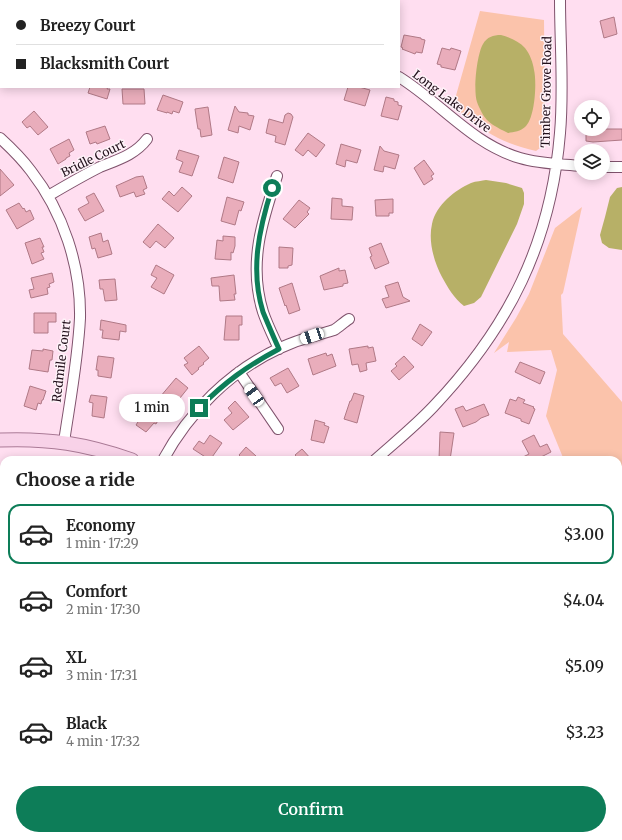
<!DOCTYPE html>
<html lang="en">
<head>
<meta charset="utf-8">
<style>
  :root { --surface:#fff; --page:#f2f2f2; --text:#222; --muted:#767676; --line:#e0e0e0; --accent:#0d7d58 }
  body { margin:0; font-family:Merriweather,serif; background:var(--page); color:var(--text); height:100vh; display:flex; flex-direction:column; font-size:15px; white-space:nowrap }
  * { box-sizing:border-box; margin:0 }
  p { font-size:13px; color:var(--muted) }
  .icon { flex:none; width:22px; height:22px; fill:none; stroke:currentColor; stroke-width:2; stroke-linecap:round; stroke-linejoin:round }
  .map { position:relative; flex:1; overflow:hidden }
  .drawer { position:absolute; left:0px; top:456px; width:622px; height:384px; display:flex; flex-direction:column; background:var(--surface); border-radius:12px 12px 0 0; box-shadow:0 2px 10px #0003 }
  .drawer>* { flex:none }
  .banner { position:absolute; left:0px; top:0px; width:400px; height:88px; box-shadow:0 2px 10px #0003; display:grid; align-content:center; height:88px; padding:0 16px; background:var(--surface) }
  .controls { position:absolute; left:574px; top:100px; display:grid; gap:8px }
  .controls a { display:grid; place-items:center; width:36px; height:36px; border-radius:50%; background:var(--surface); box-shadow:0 2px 10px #0003; font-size:20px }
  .end { position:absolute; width:18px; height:18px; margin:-9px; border:5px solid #0d7d58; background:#fff; box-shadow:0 0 0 2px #fff }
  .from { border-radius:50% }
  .bubble { position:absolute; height:28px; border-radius:14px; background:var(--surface); box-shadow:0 2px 10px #0003; font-size:13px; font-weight:600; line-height:28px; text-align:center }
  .car { position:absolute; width:12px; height:24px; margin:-12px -6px; border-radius:5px; box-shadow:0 0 3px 1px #0007; background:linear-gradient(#fff 24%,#345 0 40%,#fff 0 76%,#345 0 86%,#fff 0) }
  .banner b { display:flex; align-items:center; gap:14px; height:38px; font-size:15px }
  .banner b+b { border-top:1px solid var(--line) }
  .banner i { width:10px; height:10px; background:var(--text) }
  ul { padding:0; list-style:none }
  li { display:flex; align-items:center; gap:12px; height:60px; margin:0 8px 6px; padding:0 8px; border:2px solid transparent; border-radius:12px }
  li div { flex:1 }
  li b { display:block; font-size:15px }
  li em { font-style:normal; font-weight:600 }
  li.active { border-color:var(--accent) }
  li>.icon { width:36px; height:36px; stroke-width:1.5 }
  h2 { padding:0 16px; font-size:18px; line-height:48px }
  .cta { display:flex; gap:8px; margin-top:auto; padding:8px 16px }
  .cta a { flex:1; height:46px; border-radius:24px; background:var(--accent); color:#fff; font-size:16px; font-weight:600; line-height:46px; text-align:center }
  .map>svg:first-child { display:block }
</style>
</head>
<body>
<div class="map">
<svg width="622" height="840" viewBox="0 0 622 840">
  <rect width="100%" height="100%" fill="#ffdef0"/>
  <!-- built -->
  <path fill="#f0cce0" d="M 0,554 L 4,556 L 4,768 L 0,766 Z"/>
  <!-- green -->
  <path fill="#fbc3ab" d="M 480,11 L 544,20 L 545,129 L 544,145 L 536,151 C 523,148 510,144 498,138 C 482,130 467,117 453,106 Z
    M 582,207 L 563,293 L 561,295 L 563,334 L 622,402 L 622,744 L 618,755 L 618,460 L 564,460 L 546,416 L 557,370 L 551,350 L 507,352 L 509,342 L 494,353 L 516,318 L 529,294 L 555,228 Z
    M 0,766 L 4,768 L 4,836 L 120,836 L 127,840 L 0,840 Z
    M 461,836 L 487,836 L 493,840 L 451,840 Z
    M 554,836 L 595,836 L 594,840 L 566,840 Z"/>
  <!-- water -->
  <path fill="#b7b067" d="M 501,35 C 509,37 519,41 525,48 C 530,54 533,63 534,70 C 537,82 535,119 525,127 C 521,131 514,132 508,133 C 498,128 487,123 482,113 C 480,109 478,105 477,102 C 473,90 477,54 483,44 C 487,37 493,35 501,35 Z
    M 486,180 L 506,183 L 522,188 L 524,193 L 524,204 L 517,224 L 481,297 L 474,303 L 464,306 C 454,298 448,288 442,277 C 434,262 428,241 432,224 C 436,205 455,190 471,183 C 476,181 482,181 486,180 Z
    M 622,187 L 622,250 L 609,248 L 602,243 L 600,235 L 605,217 L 610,197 L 617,188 Z"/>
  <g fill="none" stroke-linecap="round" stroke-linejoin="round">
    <!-- stream -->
    <path stroke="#b7b067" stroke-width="3" d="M 618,627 L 622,617"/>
  </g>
  <!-- building -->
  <path fill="#e9adbb" stroke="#b07986" d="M 614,17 L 617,34 L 604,38 L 600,21 Z
    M 404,35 L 421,38 L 421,39 L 425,40 L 422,53 L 416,52 L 415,54 L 402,49 L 403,48 L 401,47 Z
    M 442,48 L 450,50 L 451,48 L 461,51 L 455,70 L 441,67 L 441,65 L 437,64 Z
    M 90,87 L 108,87 L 107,89 L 110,89 L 107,99 L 88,93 Z
    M 348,87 L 359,87 L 370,90 L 365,106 L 344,100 Z
    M 122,89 L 144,89 L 145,104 L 123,104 Z
    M 163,95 L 183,102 L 179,113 L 173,111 L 172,114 L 167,112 L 167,113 L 157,110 Z
    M 386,97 L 394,99 L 394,101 L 398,102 L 398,105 L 402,106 L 398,120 L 381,116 Z
    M 235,106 L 239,112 L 248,113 L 248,115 L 254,116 L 250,130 L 239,126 L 238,133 L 228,130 Z
    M 208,107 L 212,135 L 201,137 L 200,129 L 198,129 L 197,123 L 195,109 Z
    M 34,111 L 48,127 L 38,135 L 30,126 L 27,128 L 22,122 Z
    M 288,113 L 291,114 L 293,117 L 285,145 L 275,142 L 276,136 L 266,133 L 269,119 L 283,123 L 285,115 Z
    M 105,126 L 110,139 L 97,144 L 96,142 L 90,144 L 86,132 Z
    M 586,129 L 622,129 L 622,140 L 593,142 L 586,141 Z
    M 308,133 L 325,145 L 316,157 L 308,150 L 303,156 L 295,150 Z
    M 69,139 L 74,150 L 69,153 L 70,156 L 66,158 L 66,159 L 58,164 L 50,149 Z
    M 341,144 L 361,150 L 357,163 L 346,160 L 345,167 L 336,164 Z
    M 380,146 L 384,151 L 399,155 L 395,169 L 384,166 L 383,172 L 374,170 Z
    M 179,150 L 199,156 L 192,176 L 179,172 L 183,162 L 176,159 Z
    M 224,157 L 239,162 L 233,183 L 218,178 Z
    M 424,160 L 434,174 L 431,176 L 433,179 L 424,185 L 414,168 Z
    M 0,169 L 14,185 L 0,196 Z
    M 143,176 L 147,188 L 143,190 L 145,194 L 136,197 L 134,192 L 120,197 L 116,186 L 136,177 Z
    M 182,187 L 192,196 L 178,212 L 162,199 L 169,191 L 174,196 Z
    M 94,193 L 104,211 L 85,221 L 78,209 L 89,203 L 86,197 Z
    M 227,197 L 244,202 L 241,211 L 239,210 L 235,225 L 221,221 Z
    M 332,198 L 342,199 L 342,206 L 353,207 L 352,220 L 331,219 Z
    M 393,199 L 393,213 L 389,213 L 389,216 L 376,216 L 375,200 Z
    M 299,200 L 310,208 L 307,212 L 309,214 L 295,228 L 283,219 Z
    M 19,203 L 23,209 L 24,208 L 26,212 L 30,210 L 34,219 L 17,229 L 6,210 Z
    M 158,224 L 174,238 L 165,248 L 156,241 L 150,248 L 143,242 Z
    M 101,233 L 103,242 L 108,240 L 112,254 L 98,258 L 95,248 L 92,249 L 89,237 Z
    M 223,236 L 235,237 L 235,246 L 233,253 L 231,252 L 231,260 L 215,259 L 217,240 L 223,241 Z
    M 40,238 L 44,247 L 42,247 L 44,252 L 41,253 L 44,259 L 32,264 L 25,243 Z
    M 381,243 L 389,263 L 375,269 L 370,257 L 372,256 L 369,248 Z
    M 279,247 L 293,248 L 292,265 L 288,266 L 288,268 L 279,268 Z
    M 156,265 L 174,275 L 164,294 L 151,287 L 157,278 L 151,275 Z
    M 339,268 L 339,271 L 345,270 L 348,283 L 343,284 L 343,286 L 324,290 L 320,276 Z
    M 52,273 L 54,282 L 49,284 L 50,287 L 47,288 L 48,294 L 31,298 L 29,290 L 34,289 L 31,278 Z
    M 234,275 L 236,294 L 234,294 L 235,300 L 220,301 L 219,286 L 212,286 L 211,278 Z
    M 115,279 L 117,300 L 105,301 L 103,289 L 100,289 L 99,280 Z
    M 398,282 L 403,297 L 410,301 L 386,308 L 382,299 L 389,297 L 385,286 Z
    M 292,283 L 300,310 L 289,314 L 286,305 L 285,306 L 279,288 Z
    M 34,313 L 56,313 L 56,322 L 48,322 L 48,333 L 34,333 Z
    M 226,316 L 242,316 L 242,325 L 239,325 L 239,340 L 224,340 Z
    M 101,320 L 126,325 L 126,332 L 120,331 L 119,340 L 102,338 L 103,330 L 100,330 Z
    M 420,324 L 432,332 L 422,346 L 412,339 Z
    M 199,346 L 209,358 L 203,363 L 204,364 L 198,368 L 199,369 L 192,375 L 184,365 L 188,363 L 184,358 Z
    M 368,346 L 368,348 L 373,347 L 376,361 L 366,363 L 367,370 L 360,372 L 358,364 L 352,365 L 349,349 Z
    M 43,349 L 53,351 L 52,360 L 50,360 L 48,372 L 29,369 L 32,350 L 43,351 Z
    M 326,353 L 327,356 L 332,354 L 336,366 L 313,375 L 308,359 Z
    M 98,356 L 114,358 L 111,378 L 98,376 L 98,370 L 96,370 Z
    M 404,356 L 414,367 L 399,380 L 391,371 L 397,366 L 395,364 Z
    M 520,362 L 545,372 L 540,384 L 515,372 Z
    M 288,368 L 299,386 L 287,393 L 281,383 L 275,386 L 270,378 Z
    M 176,378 L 188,388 L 176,403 L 174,401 L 171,405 L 160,397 Z
    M 30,386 L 46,391 L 43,400 L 42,400 L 41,404 L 38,403 L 36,410 L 24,406 Z
    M 354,393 L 364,396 L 357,423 L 344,419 L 350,401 L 351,401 Z
    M 91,395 L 107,397 L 104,418 L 92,416 L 93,403 L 89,402 Z
    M 518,397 L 525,400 L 523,403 L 534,407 L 533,408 L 535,409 L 529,424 L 521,421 L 521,419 L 505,413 L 510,399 L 516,401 Z
    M 235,401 L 249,417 L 233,430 L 224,420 L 232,413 L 228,408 Z
    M 484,404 L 489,415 L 481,418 L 476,422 L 463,427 L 455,409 L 463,406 L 466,411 Z
    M 147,408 L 160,417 L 156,424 L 154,423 L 146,432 L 136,425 Z
    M 315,420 L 325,423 L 324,425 L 329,427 L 324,443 L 311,440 Z
    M 440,432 L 454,433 L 450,460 L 439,459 Z
    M 210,435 L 222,443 L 210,460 L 193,449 L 199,441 L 204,444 Z
    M 534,435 L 540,447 L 547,444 L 551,452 L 535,460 L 517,460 L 529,454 L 522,441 Z
    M 246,447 L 256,456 L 253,460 L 244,460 L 239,455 Z
    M 302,449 L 312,460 L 300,460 L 295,455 Z"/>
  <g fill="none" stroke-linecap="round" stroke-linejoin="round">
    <!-- minor casing -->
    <g stroke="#7f526c" stroke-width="12">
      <path id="minor" d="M 139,0 L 143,1
        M 221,1 L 221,0
        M 318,1 L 319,0
        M 399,77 C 441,103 472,144 520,158 C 540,164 561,164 581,166
        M 0,138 C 11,148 22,159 31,171 C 63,212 81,266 80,318 C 78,359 70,401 64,442
        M 603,167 L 622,167
        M 277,176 C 262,221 248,264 263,312 C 267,324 273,336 279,349
        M 48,196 C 65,186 82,176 100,167 C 117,160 135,155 147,139
        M 239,372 L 278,429
        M 163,460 C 189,412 230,371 280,348 C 291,343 302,339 314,336 C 320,334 328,332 334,330 C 339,327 344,322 349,319
        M 375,460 C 394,443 415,426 433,407 C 509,327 551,243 560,133 C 564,89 560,44 560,0"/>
    </g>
    <!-- major casing -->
    <g stroke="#aa7a96" stroke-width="15">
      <path id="major" d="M 0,440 C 49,438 86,444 132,460
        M 519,836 L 527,840
        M 150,840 L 151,836"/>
    </g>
    <!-- minor -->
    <use href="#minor" stroke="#fff" stroke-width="10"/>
    <!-- major -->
    <use href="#major" stroke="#f8d2e8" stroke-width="13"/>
    <!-- rail casing -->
    <g stroke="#8a717f" stroke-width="4.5">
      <path id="rail" d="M 0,766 L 4,768
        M 120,836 L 128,840"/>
    </g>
    <!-- rail -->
    <use href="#rail" stroke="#fef2f8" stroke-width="3" stroke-dasharray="9" stroke-linecap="butt"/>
  </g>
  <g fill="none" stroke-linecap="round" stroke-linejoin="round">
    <!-- route -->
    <path stroke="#0d7d58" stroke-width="5" d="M 199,408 C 225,382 247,366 279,349 C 273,336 268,324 263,312 C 250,270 259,229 272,188"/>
  </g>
  <g text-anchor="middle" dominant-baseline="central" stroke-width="3" stroke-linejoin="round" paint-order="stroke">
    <!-- street labels -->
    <g font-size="12" fill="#210f1a" stroke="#fef2f8">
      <text transform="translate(546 92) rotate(-89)">Timber Grove Road</text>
      <text transform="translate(452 101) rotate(37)">Long Lake Drive</text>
      <text transform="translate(93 158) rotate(-26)">Bridle Court</text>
      <text transform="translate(61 361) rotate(-83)">Redmile Court</text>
    </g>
  </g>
</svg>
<div class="controls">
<a><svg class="icon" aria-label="locate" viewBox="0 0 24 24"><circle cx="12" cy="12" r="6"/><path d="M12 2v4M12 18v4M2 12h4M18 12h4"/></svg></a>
<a><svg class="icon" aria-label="layers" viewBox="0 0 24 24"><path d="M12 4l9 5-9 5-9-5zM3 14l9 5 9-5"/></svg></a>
</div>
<i class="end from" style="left:272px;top:188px"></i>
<i class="end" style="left:199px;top:408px"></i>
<div class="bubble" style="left:119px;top:394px;width:66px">1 min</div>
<i class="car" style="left:312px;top:336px;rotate:251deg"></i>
<i class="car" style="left:254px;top:395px;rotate:325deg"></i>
<div class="banner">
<b><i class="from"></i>Breezy Court</b>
<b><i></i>Blacksmith Court</b>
</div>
<section class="drawer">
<h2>Choose a ride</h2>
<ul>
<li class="active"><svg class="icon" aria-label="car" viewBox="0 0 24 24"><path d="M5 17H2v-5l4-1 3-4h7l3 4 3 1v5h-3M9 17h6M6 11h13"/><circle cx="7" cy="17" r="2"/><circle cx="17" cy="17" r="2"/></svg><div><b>Economy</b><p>1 min · 17:29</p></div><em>$3.00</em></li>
<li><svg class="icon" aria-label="car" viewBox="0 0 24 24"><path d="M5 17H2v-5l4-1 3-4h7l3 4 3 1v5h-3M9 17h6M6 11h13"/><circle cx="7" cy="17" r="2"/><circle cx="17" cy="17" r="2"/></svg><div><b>Comfort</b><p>2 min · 17:30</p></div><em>$4.04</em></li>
<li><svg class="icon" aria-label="car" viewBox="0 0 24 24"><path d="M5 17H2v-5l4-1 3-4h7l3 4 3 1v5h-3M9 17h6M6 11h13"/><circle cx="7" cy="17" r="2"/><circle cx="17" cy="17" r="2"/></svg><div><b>XL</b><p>3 min · 17:31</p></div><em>$5.09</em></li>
<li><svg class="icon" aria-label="car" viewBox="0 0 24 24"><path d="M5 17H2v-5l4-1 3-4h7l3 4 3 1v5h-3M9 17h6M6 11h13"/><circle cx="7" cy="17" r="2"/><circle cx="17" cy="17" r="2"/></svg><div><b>Black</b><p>4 min · 17:32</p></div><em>$3.23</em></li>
</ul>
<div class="cta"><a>Confirm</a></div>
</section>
</div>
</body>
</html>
